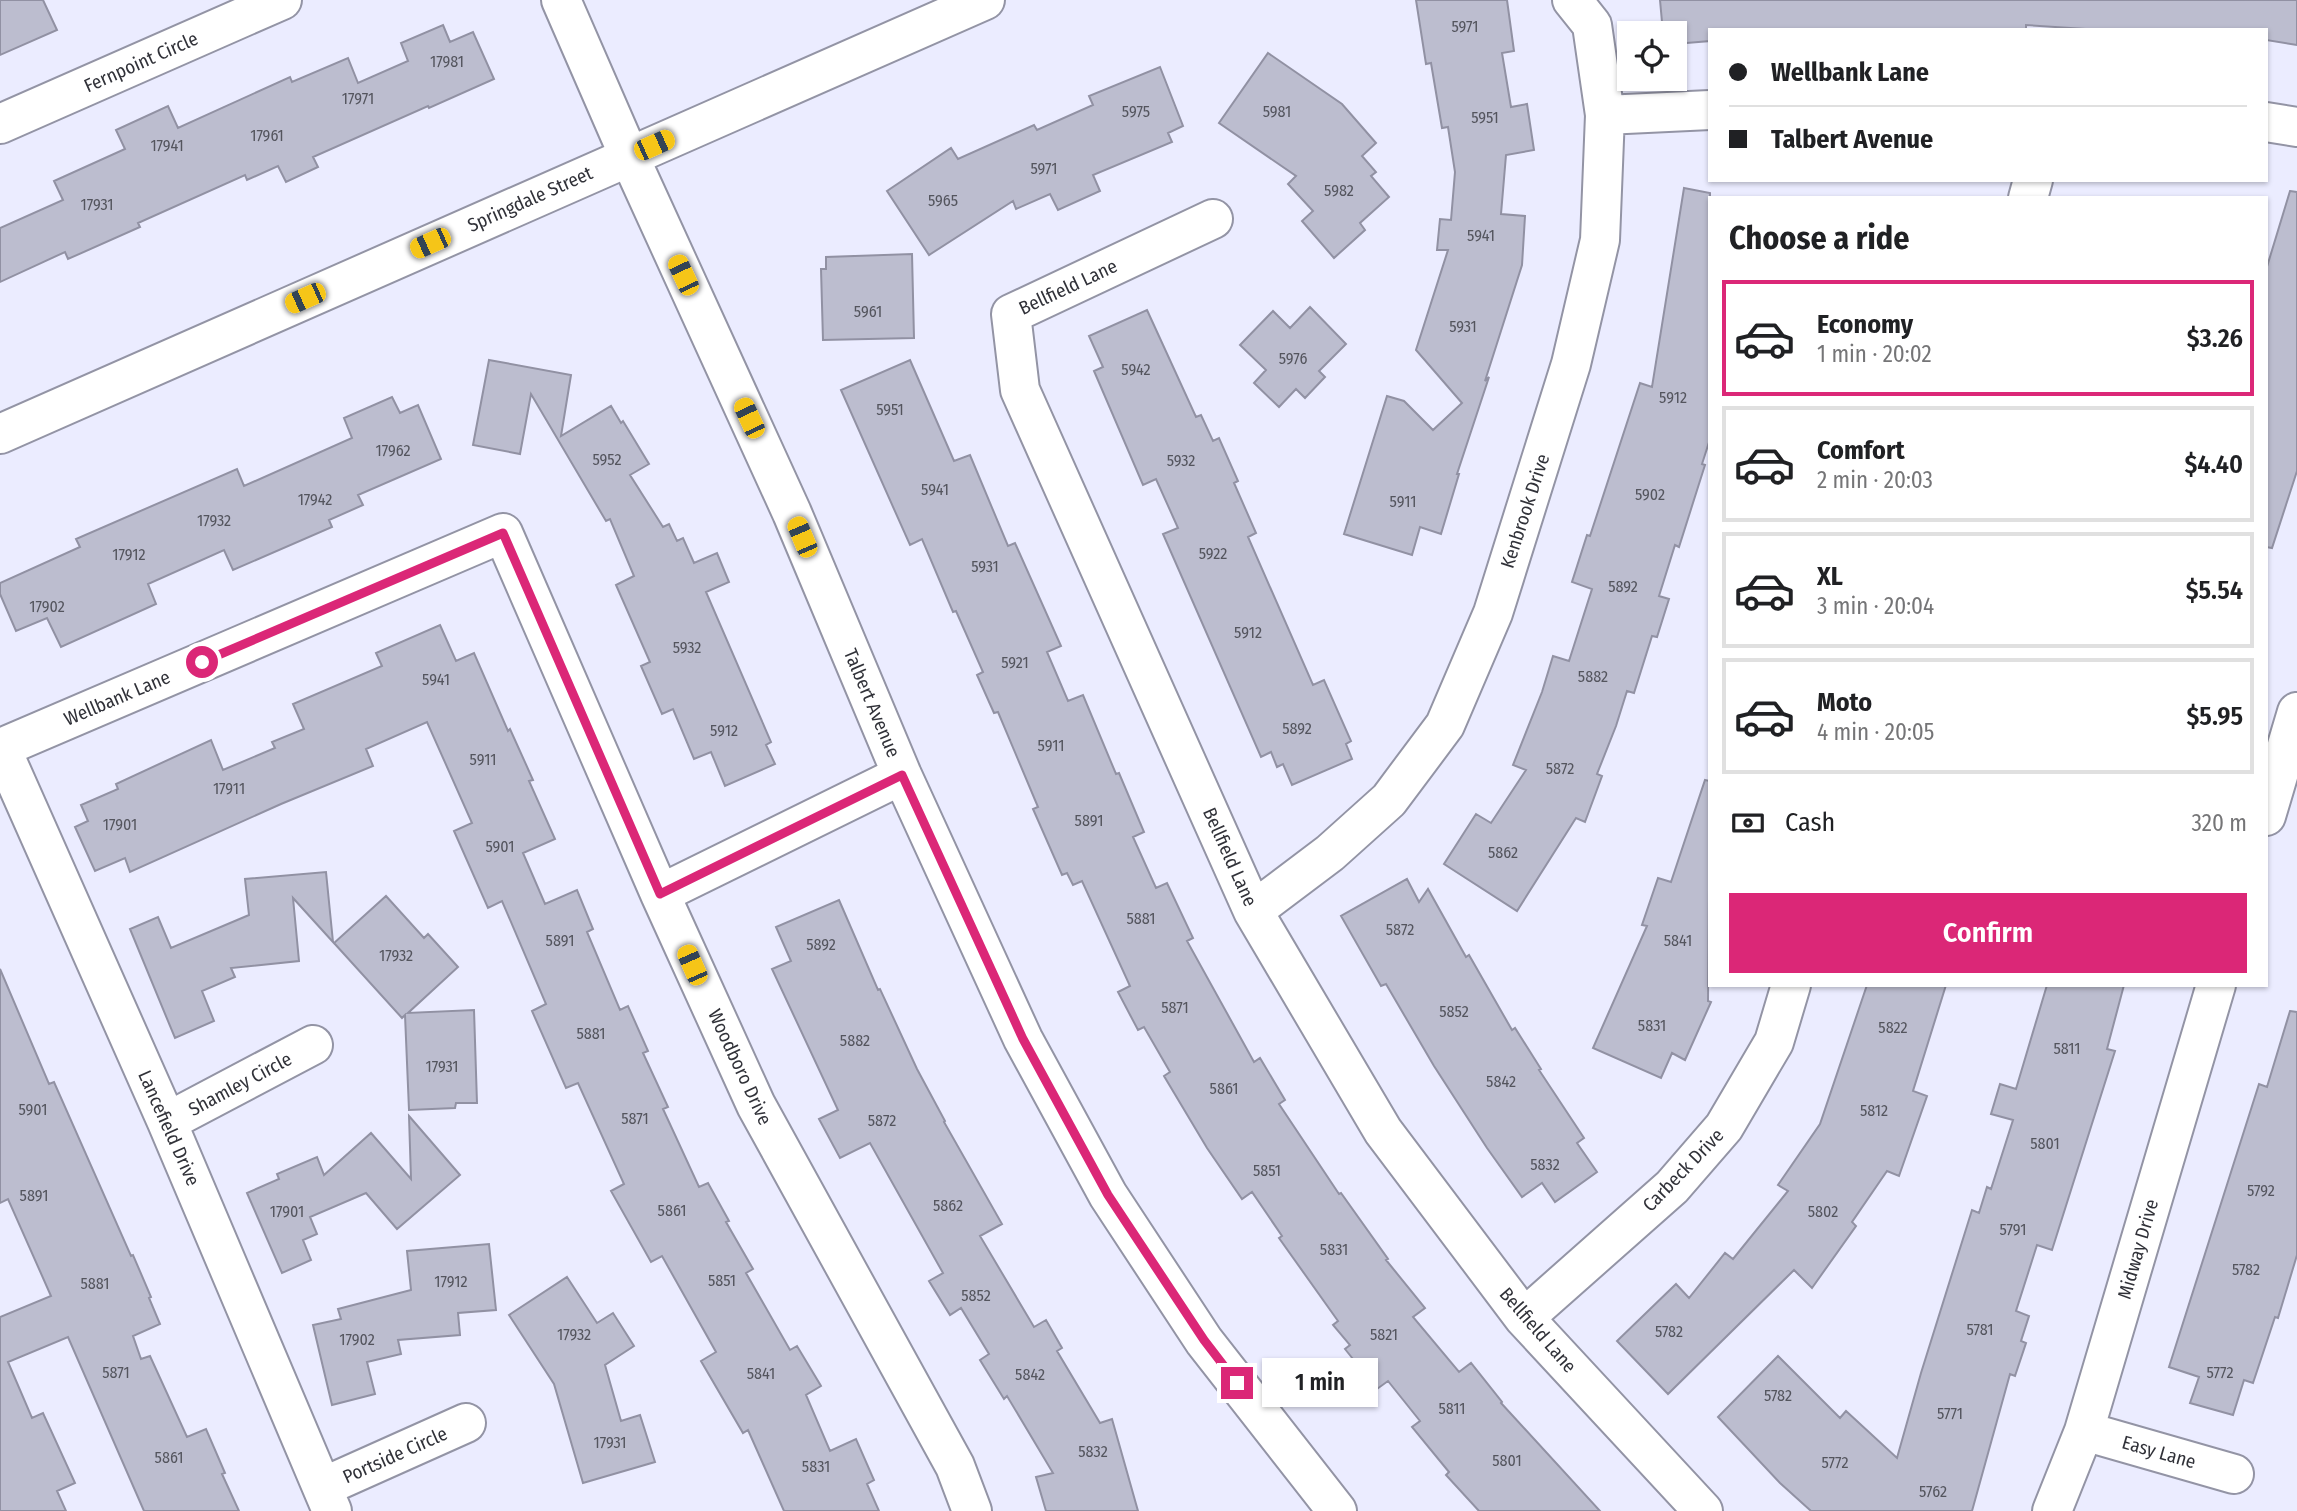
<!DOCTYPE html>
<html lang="en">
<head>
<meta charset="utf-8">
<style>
  :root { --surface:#fff; --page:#f6f6f6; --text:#202124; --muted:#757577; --line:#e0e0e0; --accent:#db2777 }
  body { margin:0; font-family:"Fira Sans Condensed",sans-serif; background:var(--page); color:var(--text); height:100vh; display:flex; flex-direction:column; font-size:26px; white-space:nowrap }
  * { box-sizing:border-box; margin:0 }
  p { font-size:23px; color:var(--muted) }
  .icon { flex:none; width:38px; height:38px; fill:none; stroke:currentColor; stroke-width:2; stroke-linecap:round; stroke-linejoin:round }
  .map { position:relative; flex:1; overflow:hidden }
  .sheet { position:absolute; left:1708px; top:196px; width:560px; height:791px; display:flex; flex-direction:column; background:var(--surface); border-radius:0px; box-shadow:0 2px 5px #0004 }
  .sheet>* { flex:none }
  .hud { position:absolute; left:1708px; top:28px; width:560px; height:154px; border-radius:0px; box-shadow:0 2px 5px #0004; display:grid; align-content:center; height:154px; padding:0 21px; background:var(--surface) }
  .buttons { position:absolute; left:1617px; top:21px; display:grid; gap:14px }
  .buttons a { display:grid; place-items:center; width:70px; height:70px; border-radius:0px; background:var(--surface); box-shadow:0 2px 5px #0004; font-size:35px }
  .end { position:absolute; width:32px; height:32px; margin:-16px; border:9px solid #db2777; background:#fff; box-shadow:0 0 0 4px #fff }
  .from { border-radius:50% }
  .bubble { position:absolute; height:49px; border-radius:0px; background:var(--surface); box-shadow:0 2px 5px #0004; font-size:23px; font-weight:600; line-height:49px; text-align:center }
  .car { position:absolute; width:21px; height:42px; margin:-21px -10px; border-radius:9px; box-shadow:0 0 5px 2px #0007; background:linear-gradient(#f5c518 24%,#345 0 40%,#f5c518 0 76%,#345 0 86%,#f5c518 0) }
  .hud b { display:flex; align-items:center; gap:24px; height:66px; font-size:26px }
  .hud b+b { border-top:2px solid var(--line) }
  .hud i { width:18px; height:18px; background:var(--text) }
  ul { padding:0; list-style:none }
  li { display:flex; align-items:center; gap:21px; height:116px; margin:0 14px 10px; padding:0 7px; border:4px solid var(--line); border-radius:0px }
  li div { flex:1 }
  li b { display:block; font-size:26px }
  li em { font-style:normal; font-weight:600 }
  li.active { border-color:var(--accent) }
  li>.icon { width:63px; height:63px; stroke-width:1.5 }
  h2 { padding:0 21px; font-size:32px; line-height:84px }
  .pay { display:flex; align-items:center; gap:18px; height:77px; padding:0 21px; font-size:26px }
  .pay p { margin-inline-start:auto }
  .primary-button { display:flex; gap:14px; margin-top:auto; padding:14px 21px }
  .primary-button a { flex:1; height:80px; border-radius:0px; background:var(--accent); color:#fff; font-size:28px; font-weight:600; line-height:80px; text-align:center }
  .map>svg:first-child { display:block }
</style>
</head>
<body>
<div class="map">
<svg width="2297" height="1511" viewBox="0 0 2297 1511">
  <rect width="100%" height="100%" fill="#ebecff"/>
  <!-- building -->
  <path fill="#bcbdcf" stroke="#9191a3" stroke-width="2" d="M 0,0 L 43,0 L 57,30 L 0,55 Z
    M 1416,0 L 1507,0 L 1514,51 L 1502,53 L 1511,107 L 1527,104 L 1534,150 L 1506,155 L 1501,214 L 1525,216 L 1522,265 L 1485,381 L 1489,377 L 1457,474 L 1459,474 L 1441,534 L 1420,527 L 1412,555 L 1344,534 L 1387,396 L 1404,401 L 1433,430 L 1462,403 L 1416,350 L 1448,250 L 1437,250 L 1440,219 L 1451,220 L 1455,172 L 1448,127 L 1442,128 L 1431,63 L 1426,64 Z
    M 1660,0 L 2297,0 L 2297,45 L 2266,40 L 2266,30 L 2101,30 L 2026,25 L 2026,30 L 1710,30 L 1710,41 L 1675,44 L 1675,33 L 1663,33 Z
    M 443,25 L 450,42 L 473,32 L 494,79 L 429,108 L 428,106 L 313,157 L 318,167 L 286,182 L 278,166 L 247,180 L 245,175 L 138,223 L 140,227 L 68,259 L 65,252 L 0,282 L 0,228 L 63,200 L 54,181 L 125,149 L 116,130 L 168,106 L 178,128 L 290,77 L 292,82 L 348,58 L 358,83 L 408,61 L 401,43 Z
    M 1268,53 L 1342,104 L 1376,143 L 1362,156 L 1376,172 L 1371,176 L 1389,197 L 1360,223 L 1365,230 L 1334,258 L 1302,221 L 1313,211 L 1288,184 L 1296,176 L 1219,123 Z
    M 1160,67 L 1183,126 L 1168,133 L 1172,142 L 1093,175 L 1100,191 L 1058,210 L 1050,194 L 1016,209 L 1013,201 L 929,255 L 887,191 L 951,148 L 958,159 L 1034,125 L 1037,130 L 1093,105 L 1089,96 Z
    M 1684,188 L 1710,193 L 1710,439 L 1702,464 L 1705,465 L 1679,547 L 1675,545 L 1659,596 L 1669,599 L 1657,637 L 1652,636 L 1634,693 L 1627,691 L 1616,726 L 1597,774 L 1602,776 L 1585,822 L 1576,818 L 1517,911 L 1444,864 L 1476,814 L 1491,823 L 1526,770 L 1513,765 L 1542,692 L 1553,656 L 1569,661 L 1592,589 L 1572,582 L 1587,535 L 1590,536 L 1640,383 L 1652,387 Z
    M 2290,191 L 2297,192 L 2297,471 L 2272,548 L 2266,547 L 2266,270 Z
    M 912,254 L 914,338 L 823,340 L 821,269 L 826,269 L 826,257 Z
    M 1310,307 L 1346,344 L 1319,371 L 1325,377 L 1305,398 L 1296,389 L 1279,407 L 1254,383 L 1266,370 L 1240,345 L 1273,311 L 1290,328 Z
    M 1147,310 L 1196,417 L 1201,415 L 1213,441 L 1219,438 L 1238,481 L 1234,483 L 1256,533 L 1248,537 L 1313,685 L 1324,680 L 1351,741 L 1346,744 L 1352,759 L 1292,785 L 1283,764 L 1277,767 L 1271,752 L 1261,757 L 1163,534 L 1178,528 L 1156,479 L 1143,485 L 1094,371 L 1103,367 L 1089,336 Z
    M 489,360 L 571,375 L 561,436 L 611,406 L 621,423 L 623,421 L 649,464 L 630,475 L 663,527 L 669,524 L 677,541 L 683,538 L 694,563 L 717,553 L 729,582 L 706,592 L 771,742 L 766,745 L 775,764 L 725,786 L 711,752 L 694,759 L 673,709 L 662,714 L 641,666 L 650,662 L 616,585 L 634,576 L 610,519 L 606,521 L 531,394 L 520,454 L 473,445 Z
    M 910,360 L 954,461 L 970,455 L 1008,546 L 1015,543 L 1061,646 L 1047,652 L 1068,701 L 1083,695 L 1116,774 L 1119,773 L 1144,832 L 1133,837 L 1156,888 L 1167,883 L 1193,938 L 1187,941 L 1254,1062 L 1260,1058 L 1285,1100 L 1279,1104 L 1339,1194 L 1341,1193 L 1388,1259 L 1386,1260 L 1425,1308 L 1413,1317 L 1459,1372 L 1471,1363 L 1502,1402 L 1501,1403 L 1600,1511 L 1479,1511 L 1446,1475 L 1449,1472 L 1412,1427 L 1420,1421 L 1388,1381 L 1377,1389 L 1345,1349 L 1350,1345 L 1333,1325 L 1338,1321 L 1279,1238 L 1282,1236 L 1252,1192 L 1242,1199 L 1207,1148 L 1164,1076 L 1170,1072 L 1144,1027 L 1138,1030 L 1118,992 L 1130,986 L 1082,881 L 1073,885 L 1067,873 L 1062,875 L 1033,809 L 1038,807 L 998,712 L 994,713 L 977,675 L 983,672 L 956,611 L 953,612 L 922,539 L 910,545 L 841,390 Z
    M 392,397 L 400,413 L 418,405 L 441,459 L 358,495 L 363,505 L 329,520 L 332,527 L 233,570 L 224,550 L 148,584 L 156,604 L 61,647 L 47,618 L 16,631 L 0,594 L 0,583 L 80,547 L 76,539 L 237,469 L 244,486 L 352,438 L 344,418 Z
    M 440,625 L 456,661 L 474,653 L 508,731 L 510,729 L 533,780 L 529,781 L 555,839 L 523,853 L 545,904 L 577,890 L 593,929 L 587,932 L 620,1010 L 628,1006 L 648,1051 L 643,1053 L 668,1107 L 663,1109 L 699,1187 L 708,1183 L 729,1221 L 726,1222 L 753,1269 L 746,1273 L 790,1350 L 797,1346 L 821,1386 L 806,1395 L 830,1451 L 856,1439 L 874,1480 L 867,1484 L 879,1511 L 784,1511 L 748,1430 L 743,1433 L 701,1361 L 716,1352 L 662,1256 L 651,1262 L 611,1191 L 624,1184 L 578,1083 L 566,1088 L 532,1011 L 546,1004 L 502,901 L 488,908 L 454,831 L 472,823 L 427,722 L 366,749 L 373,766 L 281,804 L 130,872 L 125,858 L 95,871 L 75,827 L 88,821 L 81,805 L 118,789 L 116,784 L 211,740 L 223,770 L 275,748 L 272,742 L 304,729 L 293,704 L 382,666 L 376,653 Z
    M 1705,780 L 1710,781 L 1708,1001 L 1711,1002 L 1685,1060 L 1672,1053 L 1661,1078 L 1593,1048 L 1647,926 L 1642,925 L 1658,878 L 1671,882 Z
    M 326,872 L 333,942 L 293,898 L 299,961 L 231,968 L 235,977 L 202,991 L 214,1021 L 175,1038 L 130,929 L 158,917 L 171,948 L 249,915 L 245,879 Z
    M 1407,879 L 1419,902 L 1428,889 L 1466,957 L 1469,955 L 1512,1030 L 1515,1028 L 1541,1069 L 1539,1070 L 1584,1138 L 1577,1143 L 1597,1172 L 1555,1202 L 1542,1183 L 1522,1197 L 1487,1148 L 1434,1066 L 1386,984 L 1381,986 L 1341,916 Z
    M 386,896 L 424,938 L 428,934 L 458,967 L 408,1013 L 474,1010 L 477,1103 L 456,1103 L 455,1108 L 409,1110 L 405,1015 L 402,1018 L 334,943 Z
    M 839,900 L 878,990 L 880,989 L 917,1069 L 945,1121 L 944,1122 L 1002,1224 L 980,1236 L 1034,1327 L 1046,1320 L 1062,1348 L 1057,1351 L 1100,1423 L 1112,1419 L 1138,1511 L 1046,1511 L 1036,1477 L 1053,1473 L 1007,1396 L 1004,1399 L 980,1360 L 989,1354 L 961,1308 L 950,1315 L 929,1281 L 943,1273 L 870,1143 L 840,1158 L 819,1119 L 838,1110 L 772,969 L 791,961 L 776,927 Z
    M 0,969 L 49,1084 L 54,1082 L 131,1256 L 133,1255 L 151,1297 L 149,1298 L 160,1324 L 133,1336 L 141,1359 L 150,1356 L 187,1437 L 206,1429 L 225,1473 L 222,1474 L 239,1511 L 144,1511 L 68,1337 L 8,1362 L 32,1418 L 43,1413 L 75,1483 L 57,1491 L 66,1511 L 0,1511 L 0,1317 L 51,1296 L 8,1199 L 0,1203 Z
    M 1867,985 L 1946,985 L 1913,1091 L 1927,1096 L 1899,1176 L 1887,1171 L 1852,1222 L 1856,1226 L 1812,1288 L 1794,1270 L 1668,1394 L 1617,1341 L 1676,1284 L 1689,1298 L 1725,1253 L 1733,1259 L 1788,1191 L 1778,1185 L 1820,1124 Z
    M 2047,985 L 2124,985 L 2107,1049 L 2115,1051 L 2052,1250 L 2037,1245 L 2016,1311 L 2029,1316 L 2021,1341 L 2026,1343 L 2015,1376 L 2010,1374 L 1972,1511 L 1811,1511 L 1780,1483 L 1718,1417 L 1778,1356 L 1840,1418 L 1846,1411 L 1897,1458 L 1921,1373 L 1972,1210 L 1979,1213 L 1987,1187 L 1991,1189 L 2013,1120 L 1991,1114 L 2000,1084 L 2016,1089 Z
    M 2290,1011 L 2297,1012 L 2297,1255 L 2278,1318 L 2275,1317 L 2253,1383 L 2244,1380 L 2233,1415 L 2190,1403 L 2199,1377 L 2169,1367 L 2259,1084 L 2267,1087 Z
    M 409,1116 L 460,1175 L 397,1229 L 366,1193 L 310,1217 L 317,1234 L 303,1240 L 311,1260 L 282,1273 L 247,1193 L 279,1179 L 277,1174 L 317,1157 L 324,1175 L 371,1133 L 411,1179 Z
    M 489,1244 L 496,1310 L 458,1313 L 460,1335 L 398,1340 L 401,1354 L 367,1362 L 375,1394 L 332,1405 L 313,1325 L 341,1319 L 338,1309 L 411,1290 L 407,1251 Z
    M 567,1277 L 597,1323 L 613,1313 L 634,1346 L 605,1365 L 621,1421 L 640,1415 L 655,1462 L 583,1483 L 554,1384 L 509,1315 Z"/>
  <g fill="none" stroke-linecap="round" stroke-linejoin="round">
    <!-- minor casing -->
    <g stroke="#9394a5" stroke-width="42">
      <path id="minor" d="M 561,0 L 629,156 L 792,513 L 902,775 L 1023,1039 L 1108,1195 L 1204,1341 L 1337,1511
        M 1605,115 L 1710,110
        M 2266,122 L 2297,127
        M 0,124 L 282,0
        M 2028,198 L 2033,180
        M 1213,219 L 1011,314 L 1020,390 L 1253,911 L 1383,1131 L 1524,1318 L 1703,1511
        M 0,434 L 985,0
        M 2266,816 L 2297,712
        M 660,894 L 902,775
        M 1253,911 L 1330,853 L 1389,800 L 1445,725 L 1493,613 L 1571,364 L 1600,240 L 1605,115 L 1592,25 L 1572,0
        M 167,1122 L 313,1045
        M 1524,1318 L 1672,1187 L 1724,1127 L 1774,1042 L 1791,985
        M 2084,1431 L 2234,1474
        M 323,1487 L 466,1423
        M 332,1511 L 167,1122 L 1,748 L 503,533 L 660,894 L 756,1105 L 955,1466 L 972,1511
        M 2052,1511 L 2084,1431 L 2216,985"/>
    </g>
    <!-- minor -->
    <use href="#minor" stroke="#fff" stroke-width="38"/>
  </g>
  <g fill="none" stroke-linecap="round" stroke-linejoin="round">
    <!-- route -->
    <path stroke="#db2777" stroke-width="9" d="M 202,662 L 503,533 L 660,894 L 902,775 L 1023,1039 L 1108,1195 L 1204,1340 L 1237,1383"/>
  </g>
  <g text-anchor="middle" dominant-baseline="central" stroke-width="6" stroke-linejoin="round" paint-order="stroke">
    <!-- number labels -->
    <g font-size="16" fill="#54555e">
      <text x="1465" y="26">5971</text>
      <text x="447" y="61">17981</text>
      <text x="358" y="98">17971</text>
      <text x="1136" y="111">5975</text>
      <text x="1277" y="111">5981</text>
      <text x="1485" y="117">5951</text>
      <text x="267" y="135">17961</text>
      <text x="167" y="145">17941</text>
      <text x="1044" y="168">5971</text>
      <text x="1339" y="190">5982</text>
      <text x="943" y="200">5965</text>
      <text x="97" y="204">17931</text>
      <text x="1481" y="235">5941</text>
      <text x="868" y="311">5961</text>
      <text x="1463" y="326">5931</text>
      <text x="1293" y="358">5976</text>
      <text x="1136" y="369">5942</text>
      <text x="1673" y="397">5912</text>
      <text x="890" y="409">5951</text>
      <text x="393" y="450">17962</text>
      <text x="607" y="459">5952</text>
      <text x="1181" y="460">5932</text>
      <text x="935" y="489">5941</text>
      <text x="1650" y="494">5902</text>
      <text x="315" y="499">17942</text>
      <text x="1403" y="501">5911</text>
      <text x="214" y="520">17932</text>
      <text x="1213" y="553">5922</text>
      <text x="129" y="554">17912</text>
      <text x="985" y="566">5931</text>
      <text x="1623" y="586">5892</text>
      <text x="47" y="606">17902</text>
      <text x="1248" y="632">5912</text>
      <text x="687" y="647">5932</text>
      <text x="1015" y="662">5921</text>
      <text x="1593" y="676">5882</text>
      <text x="436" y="679">5941</text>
      <text x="1297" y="728">5892</text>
      <text x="724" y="730">5912</text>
      <text x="1051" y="745">5911</text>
      <text x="483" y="759">5911</text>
      <text x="1560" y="768">5872</text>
      <text x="229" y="788">17911</text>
      <text x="1089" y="820">5891</text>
      <text x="120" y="824">17901</text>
      <text x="500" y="846">5901</text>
      <text x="1503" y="852">5862</text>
      <text x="1141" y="918">5881</text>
      <text x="1400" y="929">5872</text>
      <text x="560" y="940">5891</text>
      <text x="1678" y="940">5841</text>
      <text x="821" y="944">5892</text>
      <text x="396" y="955">17932</text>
      <text x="1175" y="1007">5871</text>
      <text x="1454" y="1011">5852</text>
      <text x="1652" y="1025">5831</text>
      <text x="1893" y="1027">5822</text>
      <text x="591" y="1033">5881</text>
      <text x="855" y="1040">5882</text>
      <text x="2067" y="1048">5811</text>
      <text x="442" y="1066">17931</text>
      <text x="1501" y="1081">5842</text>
      <text x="1224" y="1088">5861</text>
      <text x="33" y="1109">5901</text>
      <text x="1874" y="1110">5812</text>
      <text x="635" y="1118">5871</text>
      <text x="882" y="1120">5872</text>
      <text x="2045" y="1143">5801</text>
      <text x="1545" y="1164">5832</text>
      <text x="1267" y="1170">5851</text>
      <text x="2261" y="1190">5792</text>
      <text x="34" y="1195">5891</text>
      <text x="948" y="1205">5862</text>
      <text x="672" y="1210">5861</text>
      <text x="287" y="1211">17901</text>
      <text x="1823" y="1211">5802</text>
      <text x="2013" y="1229">5791</text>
      <text x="1334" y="1249">5831</text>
      <text x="2246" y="1269">5782</text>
      <text x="722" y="1280">5851</text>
      <text x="451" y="1281">17912</text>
      <text x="95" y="1283">5881</text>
      <text x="976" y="1295">5852</text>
      <text x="1980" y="1329">5781</text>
      <text x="1669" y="1331">5782</text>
      <text x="574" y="1334">17932</text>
      <text x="1384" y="1334">5821</text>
      <text x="357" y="1339">17902</text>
      <text x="116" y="1372">5871</text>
      <text x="2220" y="1372">5772</text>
      <text x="761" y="1373">5841</text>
      <text x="1030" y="1374">5842</text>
      <text x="1778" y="1395">5782</text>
      <text x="1452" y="1408">5811</text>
      <text x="1950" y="1413">5771</text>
      <text x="610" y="1442">17931</text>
      <text x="1093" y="1451">5832</text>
      <text x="169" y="1457">5861</text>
      <text x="1507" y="1460">5801</text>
      <text x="1835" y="1462">5772</text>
      <text x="816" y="1466">5831</text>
      <text x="1933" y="1491">5762</text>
    </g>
    <!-- street labels -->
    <g font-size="19" fill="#313239" stroke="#fff">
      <text transform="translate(141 62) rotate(-24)">Fernpoint Circle</text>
      <text transform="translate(530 199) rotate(-24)">Springdale Street</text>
      <text transform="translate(1068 287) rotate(-25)">Bellfield Lane</text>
      <text transform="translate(1525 511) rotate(-72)">Kenbrook Drive</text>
      <text transform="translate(117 698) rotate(-23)">Wellbank Lane</text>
      <text transform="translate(872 703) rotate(67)">Talbert Avenue</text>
      <text transform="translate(1230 857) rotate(66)">Bellfield Lane</text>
      <text transform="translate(740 1067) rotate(65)">Woodboro Drive</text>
      <text transform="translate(240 1084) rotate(-28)">Shamley Circle</text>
      <text transform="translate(169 1128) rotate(66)">Lancefield Drive</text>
      <text transform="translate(1683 1170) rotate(-46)">Carbeck Drive</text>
      <text transform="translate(2138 1249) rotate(-74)">Midway Drive</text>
      <text transform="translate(1538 1330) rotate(49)">Bellfield Lane</text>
      <text transform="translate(2159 1452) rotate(16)">Easy Lane</text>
      <text transform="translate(395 1455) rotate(-24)">Portside Circle</text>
    </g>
  </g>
</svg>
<div class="buttons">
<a><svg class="icon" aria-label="locate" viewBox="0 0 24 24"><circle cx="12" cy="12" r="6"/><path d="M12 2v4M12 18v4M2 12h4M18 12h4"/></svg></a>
</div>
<i class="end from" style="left:202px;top:662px"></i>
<i class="end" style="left:1237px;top:1383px"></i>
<div class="bubble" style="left:1262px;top:1358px;width:116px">1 min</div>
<i class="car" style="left:654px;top:145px;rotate:66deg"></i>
<i class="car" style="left:430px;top:243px;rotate:246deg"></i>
<i class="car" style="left:683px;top:275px;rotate:335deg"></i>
<i class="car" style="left:305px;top:298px;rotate:246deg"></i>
<i class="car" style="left:749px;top:418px;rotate:335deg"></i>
<i class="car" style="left:802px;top:537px;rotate:337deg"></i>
<i class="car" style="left:692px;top:965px;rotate:336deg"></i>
<div class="hud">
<b><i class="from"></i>Wellbank Lane</b>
<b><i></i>Talbert Avenue</b>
</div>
<section class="sheet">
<h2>Choose a ride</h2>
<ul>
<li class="active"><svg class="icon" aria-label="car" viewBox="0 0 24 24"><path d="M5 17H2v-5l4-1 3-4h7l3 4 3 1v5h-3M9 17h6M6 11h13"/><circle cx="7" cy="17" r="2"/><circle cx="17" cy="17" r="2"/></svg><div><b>Economy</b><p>1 min · 20:02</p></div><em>$3.26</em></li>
<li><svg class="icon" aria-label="car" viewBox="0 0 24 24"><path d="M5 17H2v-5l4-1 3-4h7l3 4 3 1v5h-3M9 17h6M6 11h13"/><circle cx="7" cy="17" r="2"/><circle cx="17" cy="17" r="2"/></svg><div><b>Comfort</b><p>2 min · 20:03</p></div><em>$4.40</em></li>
<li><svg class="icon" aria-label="car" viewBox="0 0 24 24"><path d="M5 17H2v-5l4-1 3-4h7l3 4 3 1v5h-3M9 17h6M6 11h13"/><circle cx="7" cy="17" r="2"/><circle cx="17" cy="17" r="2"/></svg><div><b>XL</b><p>3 min · 20:04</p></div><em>$5.54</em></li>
<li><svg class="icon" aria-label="car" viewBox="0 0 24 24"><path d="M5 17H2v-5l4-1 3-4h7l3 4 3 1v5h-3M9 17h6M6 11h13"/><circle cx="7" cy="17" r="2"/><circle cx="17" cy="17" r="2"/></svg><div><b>Moto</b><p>4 min · 20:05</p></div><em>$5.95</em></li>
</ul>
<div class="pay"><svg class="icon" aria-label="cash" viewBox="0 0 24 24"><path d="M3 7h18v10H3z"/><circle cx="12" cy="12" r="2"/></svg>Cash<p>320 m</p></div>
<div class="primary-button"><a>Confirm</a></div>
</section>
</div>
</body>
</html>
